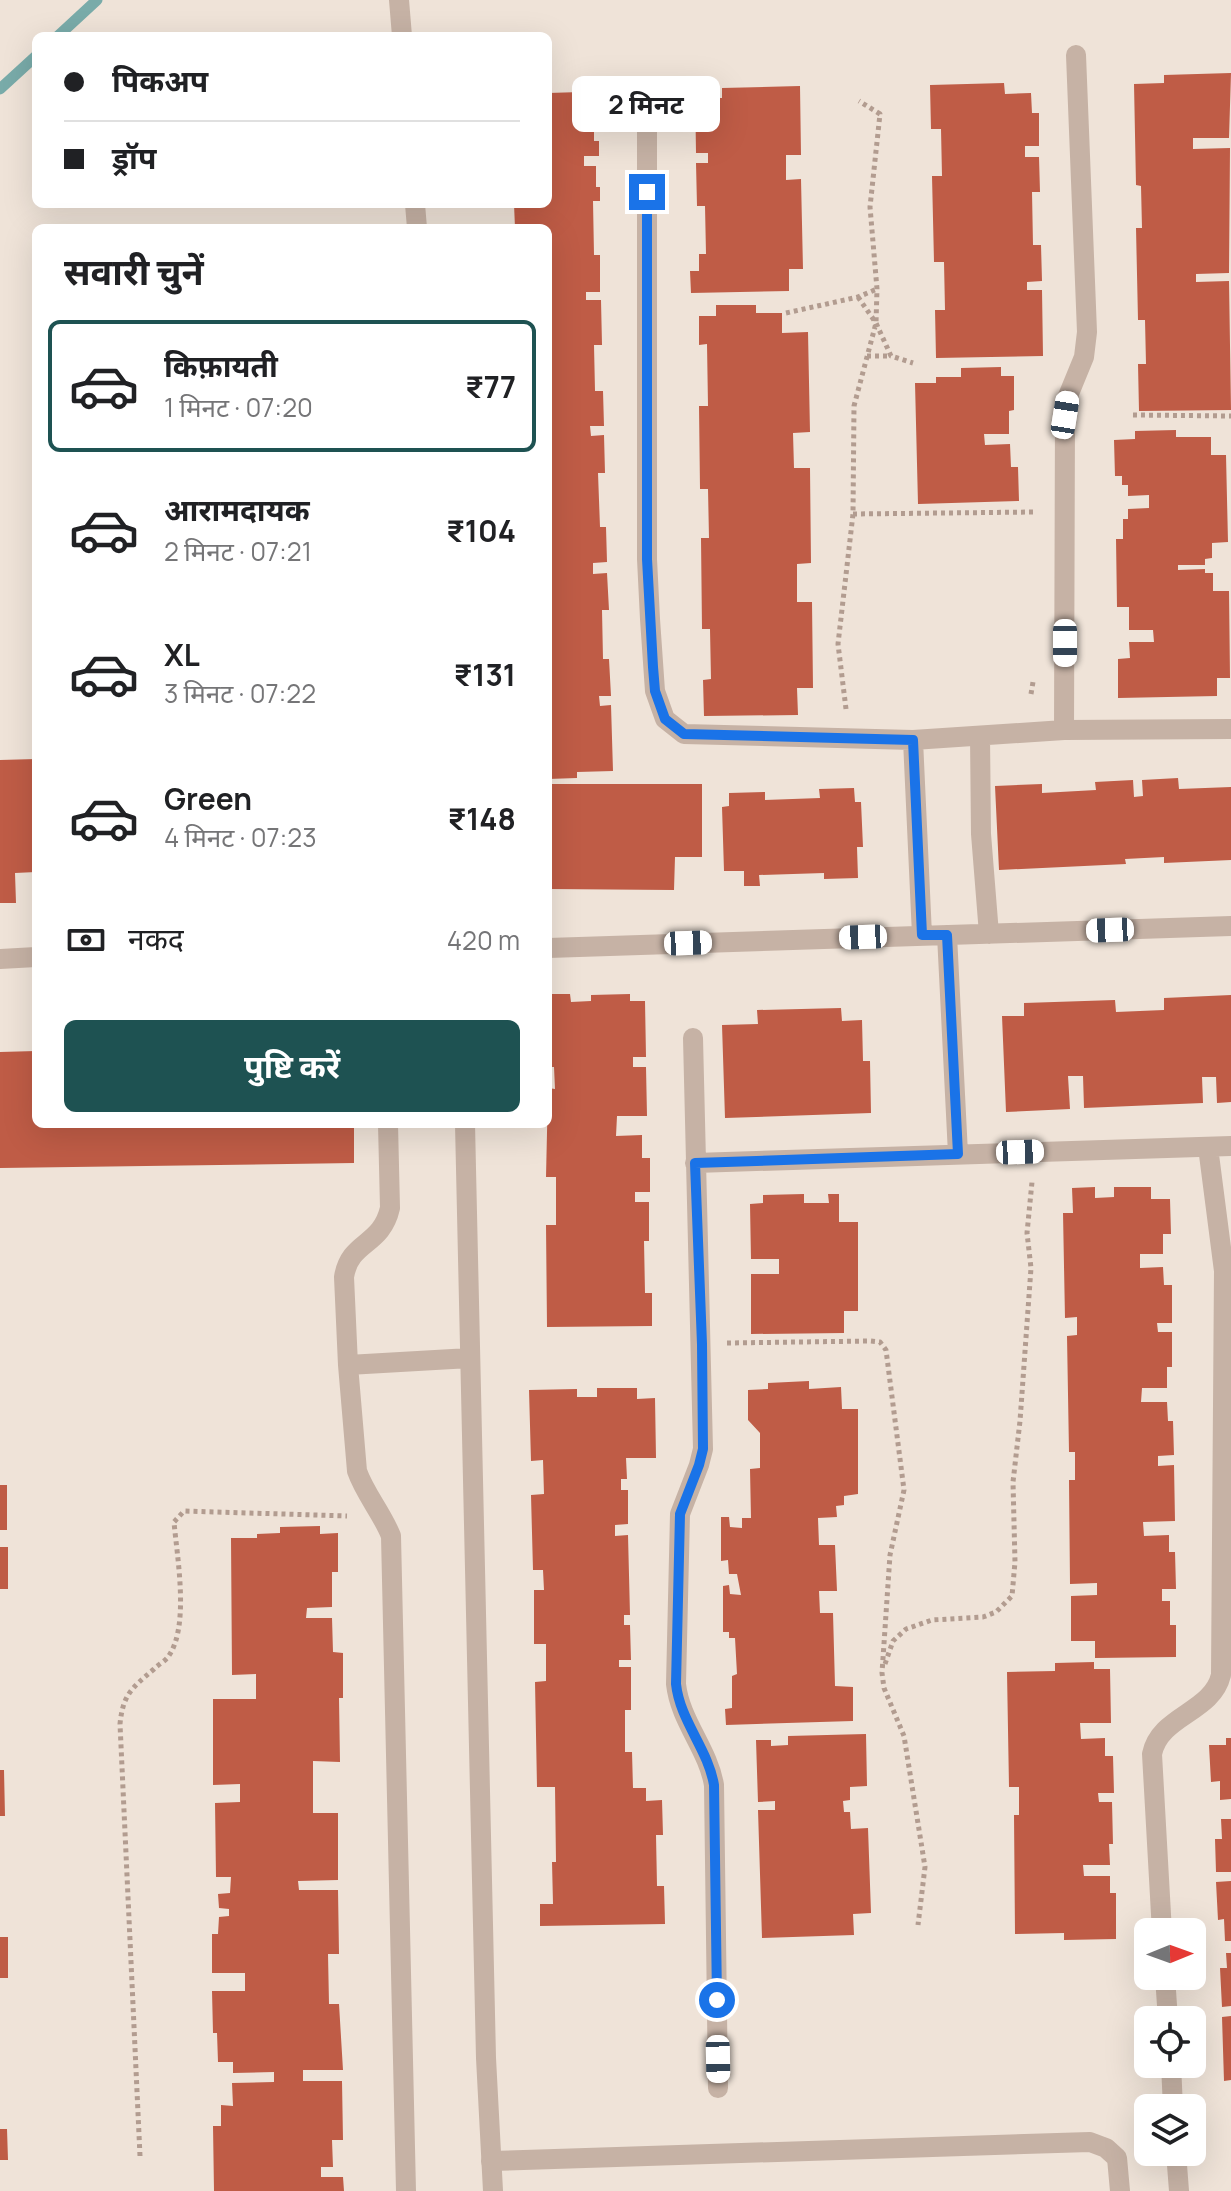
<!DOCTYPE html>
<html lang="hi">
<head>
<meta charset="utf-8">
<style>
  :root { --surface:#fff; --page:#f2f2f2; --text:#202124; --muted:#757577; --line:#e0e0e0; --accent:#1e5252 }
  body { margin:0; font-family:Manrope,"Noto Sans Devanagari",sans-serif; background:var(--page); color:var(--text); height:100vh; display:flex; flex-direction:column; font-size:30px; white-space:nowrap }
  * { box-sizing:border-box; margin:0 }
  p { font-size:26px; color:var(--muted) }
  .icon { flex:none; width:44px; height:44px; fill:none; stroke:currentColor; stroke-width:2; stroke-linecap:round; stroke-linejoin:round }
  .map { position:relative; flex:1; overflow:hidden }
  .panel { position:absolute; left:32px; top:224px; width:520px; height:904px; display:flex; flex-direction:column; background:var(--surface); border-radius:12px; box-shadow:0 8px 32px #0002 }
  .panel>* { flex:none }
  .guide { position:absolute; left:32px; top:32px; width:520px; height:176px; border-radius:12px; box-shadow:0 8px 32px #0002; display:grid; align-content:center; height:176px; padding:0 32px; background:var(--surface) }
  .needle { width:52px; rotate:89deg }
  .tools { position:absolute; left:1134px; top:1918px; display:grid; gap:16px }
  .tools a { display:grid; place-items:center; width:72px; height:72px; border-radius:12px; background:var(--surface); box-shadow:0 8px 32px #0002; font-size:40px }
  .end { position:absolute; width:36px; height:36px; margin:-18px; border:10px solid #1a73e8; background:#fff; box-shadow:0 0 0 4px #fff }
  .from { border-radius:50% }
  .bubble { position:absolute; height:56px; border-radius:12px; background:var(--surface); box-shadow:0 8px 32px #0002; font-size:26px; font-weight:700; line-height:56px; text-align:center }
  .car { position:absolute; width:24px; height:48px; margin:-24px -12px; border-radius:10px; box-shadow:0 0 6px 2px #0007; background:linear-gradient(#fff 24%,#345 0 40%,#fff 0 76%,#345 0 86%,#fff 0) }
  .guide b { display:flex; align-items:center; gap:28px; height:76px; font-size:30px }
  .guide b+b { border-top:2px solid var(--line) }
  .guide i { width:20px; height:20px; background:var(--text) }
  ul { padding:0; list-style:none }
  li { display:flex; align-items:center; gap:24px; height:132px; margin:0 16px 12px; padding:0 16px; border:4px solid transparent; border-radius:12px }
  li div { flex:1 }
  li b { display:block; font-size:30px }
  li em { font-style:normal; font-weight:700 }
  li.current { border-color:var(--accent) }
  li>.icon { width:72px; height:72px; stroke-width:1.5 }
  h2 { padding:0 32px; font-size:36px; line-height:96px }
  .pay { display:flex; align-items:center; gap:20px; height:88px; padding:0 32px; font-size:30px }
  .pay p { margin-inline-start:auto }
  .action { display:flex; gap:16px; margin-top:auto; padding:16px 32px }
  .action a { flex:1; height:92px; border-radius:12px; background:var(--accent); color:#fff; font-size:32px; font-weight:700; line-height:92px; text-align:center }
  .map>svg:first-child { display:block }
</style>
</head>
<body>
<div class="map">
<svg width="1231" height="2191" viewBox="0 0 1231 2191">
  <rect width="100%" height="100%" fill="#efe3d8"/>
  <g fill="none" stroke-linecap="round" stroke-linejoin="round">
    <!-- stream -->
    <path stroke="#79aba9" stroke-width="11" d="M 58,36 L 97,0
      M 0,89 L 36,56"/>
  </g>
  <!-- building -->
  <path fill="#bf5c46" d="M 1231,73 L 1229,138 L 1193,138 L 1193,149 L 1230,148 L 1229,273 L 1196,274 L 1196,282 L 1229,281 L 1231,410 L 1139,411 L 1138,364 L 1146,364 L 1145,320 L 1138,320 L 1136,228 L 1142,228 L 1141,186 L 1136,185 L 1134,84 L 1164,83 L 1164,75 Z
    M 1004,83 L 1005,94 L 1031,93 L 1032,113 L 1039,113 L 1039,146 L 1025,146 L 1025,157 L 1039,157 L 1040,192 L 1032,192 L 1033,245 L 1041,245 L 1042,281 L 1027,282 L 1027,290 L 1042,290 L 1043,356 L 936,358 L 935,310 L 945,310 L 944,262 L 934,262 L 932,176 L 942,176 L 941,129 L 931,129 L 930,85 Z
    M 800,86 L 801,155 L 786,155 L 786,180 L 801,179 L 803,269 L 789,269 L 789,291 L 691,293 L 690,271 L 699,271 L 699,254 L 706,254 L 705,206 L 697,206 L 696,163 L 708,163 L 708,153 L 696,153 L 695,88 L 707,88 L 707,98 L 722,98 L 722,88 Z
    M 581,92 L 582,102 L 588,102 L 589,120 L 594,120 L 594,141 L 599,141 L 599,156 L 584,156 L 584,166 L 596,166 L 596,187 L 600,187 L 600,201 L 593,201 L 594,255 L 600,255 L 600,292 L 586,292 L 586,300 L 601,300 L 602,345 L 594,345 L 595,391 L 603,391 L 604,426 L 590,426 L 591,436 L 604,435 L 605,473 L 598,473 L 600,527 L 606,527 L 607,562 L 593,563 L 593,574 L 607,573 L 609,610 L 602,610 L 603,659 L 609,659 L 611,696 L 599,696 L 600,706 L 611,705 L 613,771 L 577,772 L 577,778 L 548,779 L 548,228 L 515,228 L 514,204 L 548,204 L 548,93 Z
    M 716,305 L 756,305 L 756,313 L 782,313 L 782,333 L 808,332 L 810,432 L 793,433 L 794,468 L 810,468 L 811,563 L 797,564 L 797,602 L 812,602 L 813,688 L 797,688 L 798,715 L 704,716 L 703,680 L 711,679 L 710,629 L 702,629 L 701,538 L 709,538 L 708,489 L 700,489 L 699,406 L 708,406 L 707,344 L 699,345 L 699,316 L 716,316 Z
    M 1001,367 L 1001,376 L 1014,376 L 1014,410 L 1009,411 L 1009,434 L 984,434 L 985,445 L 1010,444 L 1011,467 L 1018,467 L 1019,501 L 918,504 L 915,383 L 936,383 L 936,377 L 961,377 L 961,368 Z
    M 1176,430 L 1176,437 L 1211,437 L 1211,455 L 1226,455 L 1228,542 L 1212,543 L 1212,558 L 1205,559 L 1205,565 L 1178,565 L 1178,570 L 1205,569 L 1205,573 L 1213,573 L 1213,591 L 1229,591 L 1230,678 L 1217,678 L 1217,696 L 1118,698 L 1118,659 L 1130,658 L 1129,642 L 1154,642 L 1153,630 L 1129,630 L 1129,607 L 1117,607 L 1116,539 L 1123,539 L 1123,519 L 1128,519 L 1128,509 L 1149,508 L 1149,495 L 1128,496 L 1128,485 L 1122,485 L 1122,476 L 1115,476 L 1114,440 L 1135,439 L 1135,431 Z
    M 36,759 L 36,872 L 15,873 L 16,903 L 0,903 L 0,760 Z
    M 1178,778 L 1179,789 L 1231,787 L 1231,860 L 1164,863 L 1164,857 L 1125,859 L 1126,864 L 999,870 L 995,786 L 1042,784 L 1042,793 L 1096,790 L 1095,782 L 1133,780 L 1134,797 L 1143,796 L 1142,780 Z
    M 548,784 L 702,784 L 702,857 L 675,857 L 674,890 L 548,889 Z
    M 854,788 L 855,802 L 861,802 L 863,847 L 857,847 L 858,878 L 824,879 L 824,873 L 759,875 L 760,886 L 744,886 L 744,871 L 724,871 L 722,807 L 729,806 L 729,793 L 765,792 L 765,800 L 820,798 L 819,789 Z
    M 551,994 L 570,994 L 571,1002 L 591,1001 L 591,995 L 630,994 L 630,1001 L 645,1001 L 646,1057 L 633,1057 L 633,1067 L 646,1067 L 647,1116 L 617,1116 L 616,1136 L 642,1135 L 642,1158 L 650,1158 L 650,1192 L 635,1192 L 635,1202 L 649,1202 L 649,1241 L 644,1241 L 645,1293 L 652,1293 L 652,1326 L 547,1327 L 546,1225 L 556,1225 L 556,1177 L 546,1177 L 548,1088 L 555,1089 L 554,1067 L 548,1067 L 548,1019 L 551,1019 Z
    M 1231,995 L 1231,1102 L 1217,1103 L 1216,1077 L 1202,1077 L 1203,1103 L 1084,1108 L 1083,1076 L 1068,1076 L 1070,1109 L 1006,1112 L 1002,1016 L 1024,1016 L 1024,1003 L 1115,1000 L 1116,1012 L 1164,1010 L 1164,998 Z
    M 841,1008 L 842,1021 L 862,1020 L 863,1061 L 870,1061 L 871,1113 L 725,1118 L 722,1025 L 758,1024 L 757,1010 Z
    M 36,1051 L 36,1124 L 349,1124 L 354,1125 L 354,1163 L 0,1168 L 0,1052 Z
    M 1095,1187 L 1095,1198 L 1114,1197 L 1114,1187 L 1151,1187 L 1151,1199 L 1170,1199 L 1171,1234 L 1163,1234 L 1163,1254 L 1140,1254 L 1140,1268 L 1163,1267 L 1164,1285 L 1172,1285 L 1172,1323 L 1157,1323 L 1158,1332 L 1172,1332 L 1172,1367 L 1167,1367 L 1167,1388 L 1142,1388 L 1141,1402 L 1167,1402 L 1168,1421 L 1173,1421 L 1174,1455 L 1158,1456 L 1158,1466 L 1174,1465 L 1175,1521 L 1143,1522 L 1144,1536 L 1169,1535 L 1169,1552 L 1175,1552 L 1176,1589 L 1162,1589 L 1162,1601 L 1170,1601 L 1170,1625 L 1176,1625 L 1176,1657 L 1095,1658 L 1095,1641 L 1071,1641 L 1071,1596 L 1097,1595 L 1097,1583 L 1070,1584 L 1069,1480 L 1075,1480 L 1075,1452 L 1069,1452 L 1067,1336 L 1077,1335 L 1077,1317 L 1065,1318 L 1063,1213 L 1073,1213 L 1072,1188 Z
    M 804,1194 L 804,1203 L 829,1203 L 828,1194 L 839,1194 L 839,1222 L 858,1222 L 858,1311 L 844,1311 L 844,1333 L 751,1334 L 751,1274 L 779,1274 L 779,1259 L 751,1259 L 750,1204 L 763,1203 L 763,1195 Z
    M 809,1381 L 809,1389 L 841,1387 L 842,1409 L 858,1409 L 858,1494 L 844,1496 L 844,1505 L 836,1506 L 837,1517 L 818,1518 L 819,1545 L 835,1545 L 837,1591 L 819,1591 L 820,1613 L 833,1613 L 835,1686 L 853,1687 L 853,1721 L 726,1725 L 725,1709 L 732,1708 L 732,1676 L 737,1674 L 735,1638 L 729,1638 L 729,1632 L 723,1632 L 723,1586 L 729,1585 L 730,1594 L 741,1595 L 737,1574 L 729,1574 L 728,1560 L 721,1561 L 721,1517 L 729,1517 L 730,1527 L 742,1528 L 742,1518 L 751,1518 L 750,1469 L 760,1468 L 760,1433 L 748,1420 L 748,1390 L 768,1389 L 768,1383 Z
    M 597,1388 L 637,1388 L 637,1399 L 655,1398 L 656,1458 L 626,1458 L 627,1479 L 621,1479 L 621,1490 L 628,1490 L 628,1524 L 615,1525 L 615,1536 L 628,1535 L 630,1615 L 624,1615 L 624,1625 L 630,1625 L 631,1660 L 619,1660 L 619,1667 L 631,1667 L 631,1710 L 625,1710 L 625,1752 L 632,1752 L 633,1788 L 646,1788 L 646,1801 L 662,1800 L 663,1835 L 656,1835 L 657,1886 L 664,1886 L 665,1924 L 540,1926 L 540,1904 L 553,1904 L 552,1862 L 556,1862 L 555,1787 L 537,1787 L 535,1682 L 546,1681 L 546,1644 L 534,1644 L 534,1590 L 544,1590 L 543,1570 L 533,1570 L 531,1495 L 544,1494 L 543,1460 L 531,1461 L 529,1390 L 577,1389 L 577,1397 L 597,1397 Z
    M 0,1485 L 7,1485 L 7,1530 L 0,1530 Z
    M 320,1526 L 320,1534 L 338,1533 L 338,1572 L 332,1572 L 332,1607 L 307,1608 L 306,1618 L 332,1618 L 333,1652 L 343,1653 L 343,1698 L 339,1698 L 340,1762 L 313,1761 L 313,1813 L 338,1813 L 338,1880 L 298,1881 L 299,1890 L 338,1890 L 339,1954 L 328,1954 L 329,2004 L 339,2004 L 343,2070 L 303,2070 L 303,2081 L 342,2081 L 343,2140 L 332,2140 L 333,2167 L 321,2167 L 321,2177 L 343,2177 L 344,2191 L 214,2191 L 213,2126 L 221,2126 L 221,2105 L 233,2106 L 232,2083 L 274,2082 L 274,2072 L 233,2073 L 233,2062 L 218,2062 L 217,2033 L 213,2033 L 212,1991 L 245,1991 L 245,1973 L 212,1973 L 212,1934 L 218,1934 L 219,1917 L 229,1916 L 229,1909 L 219,1908 L 218,1894 L 230,1893 L 231,1877 L 216,1877 L 215,1803 L 240,1802 L 240,1784 L 213,1785 L 213,1699 L 256,1699 L 256,1674 L 232,1675 L 231,1538 L 257,1538 L 257,1534 L 280,1533 L 280,1527 Z
    M 0,1547 L 8,1547 L 8,1589 L 0,1589 Z
    M 1094,1662 L 1094,1669 L 1110,1669 L 1111,1723 L 1080,1723 L 1081,1739 L 1105,1738 L 1105,1756 L 1113,1756 L 1114,1793 L 1098,1793 L 1099,1802 L 1112,1802 L 1113,1844 L 1109,1844 L 1110,1865 L 1083,1865 L 1084,1876 L 1110,1876 L 1110,1893 L 1116,1893 L 1116,1939 L 1064,1940 L 1064,1933 L 1015,1934 L 1014,1815 L 1019,1815 L 1019,1787 L 1009,1787 L 1007,1672 L 1055,1671 L 1055,1663 Z
    M 866,1734 L 867,1786 L 850,1787 L 850,1800 L 843,1801 L 844,1812 L 850,1812 L 851,1829 L 868,1828 L 871,1913 L 853,1914 L 854,1935 L 762,1938 L 758,1810 L 775,1810 L 775,1801 L 758,1802 L 756,1740 L 771,1740 L 771,1746 L 788,1745 L 788,1736 Z
    M 1226,1738 L 1231,1738 L 1231,1799 L 1220,1800 L 1220,1781 L 1211,1782 L 1209,1745 L 1226,1745 Z
    M 0,1770 L 4,1770 L 5,1816 L 0,1816 Z
    M 1221,1819 L 1231,1819 L 1231,1872 L 1216,1872 L 1215,1839 L 1222,1839 Z
    M 1231,1881 L 1231,1941 L 1225,1941 L 1224,1919 L 1218,1920 L 1216,1882 Z
    M 0,1937 L 8,1937 L 8,1978 L 0,1978 Z
    M 1226,1953 L 1231,1953 L 1231,2006 L 1222,2007 L 1220,1968 L 1227,1968 Z
    M 1231,2016 L 1231,2080 L 1224,2081 L 1222,2017 Z
    M 0,2129 L 7,2129 L 8,2160 L 0,2160 Z"/>
  <g fill="none" stroke-linecap="round" stroke-linejoin="round">
    <!-- path -->
    <path stroke="#b29c90" stroke-width="5" stroke-dasharray="4 4" stroke-linecap="butt" d="M 858,297 L 876,323 L 891,356 L 913,363
      M 786,313 L 858,297 L 877,289
      M 867,356 L 891,356
      M 1133,415 L 1231,416
      M 853,514 L 1035,512
      M 1031,694 L 1033,682
      M 846,709 L 838,644 L 853,514 L 854,406 L 876,323 L 877,289 L 870,207 L 880,114 L 859,101
      M 727,1343 L 870,1341 L 880,1342 L 886,1350 L 904,1490 L 890,1555 L 882,1673 L 884,1688 L 904,1736 L 925,1867 L 918,1925
      M 885,1664 L 893,1641 L 906,1629 L 932,1620 L 983,1617 L 996,1612 L 1012,1596 L 1015,1562 L 1013,1482 L 1020,1421 L 1031,1268 L 1027,1233 L 1032,1182
      M 140,2156 L 120,1724 C 123,1694 132,1688 154,1669 C 158,1665 165,1661 168,1657 C 190,1627 177,1557 174,1522 L 184,1511 L 347,1516"/>
    <!-- service -->
    <path stroke="#c6b2a5" stroke-width="20" d="M 491,2161 L 1090,2142 L 1106,2148 L 1117,2158 L 1120,2191"/>
    <!-- minor -->
    <path stroke="#c6b2a5" stroke-width="20" d="M 399,0 L 402,36
      M 647,102 L 647,559 L 650,619 L 655,691 L 665,719 L 684,734 L 913,740 L 1064,730 L 1231,729
      M 415,204 L 417,228
      M 1064,730 L 1065,415 L 1068,396 L 1084,357 L 1087,332 L 1076,55
      M 980,736 L 981,834 L 989,934
      M 913,740 L 922,935
      M 947,935 L 958,1154
      M 548,948 L 1231,926
      M 0,959 L 36,957
      M 693,1038 L 703,1449 L 699,1465 L 680,1514 L 676,1684 C 680,1721 708,1749 714,1785 L 718,2088
      M 388,1124 L 390,1208 C 381,1247 350,1240 344,1277 L 348,1365 L 357,1471 C 365,1494 382,1513 391,1536 L 406,2191
      M 465,1124 L 486,2058 L 493,2191
      M 695,1163 L 1231,1146
      M 348,1365 L 470,1358
      M 1162,1932 L 1152,1754 C 1160,1715 1212,1713 1221,1675 L 1224,1271 L 1208,1147
      M 1165,1976 L 1168,2020
      M 1171,2064 L 1173,2108
      M 1176,2152 L 1179,2191"/>
  </g>
  <g fill="none" stroke-linecap="round" stroke-linejoin="round">
    <!-- route -->
    <path stroke="#1a73e8" stroke-width="10" d="M 647,192 L 647,559 L 653,667 L 655,691 L 665,719 L 684,734 L 913,740 L 922,935 L 947,935 L 958,1154 L 695,1163 L 702,1344 L 703,1449 L 699,1465 L 680,1514 L 676,1684 C 680,1721 708,1749 714,1785 L 717,2000"/>
  </g>
</svg>
<div class="tools">
<a><svg class="needle" viewBox="-14 -14 28 28"><path d="M0-13l5 13h-10z" fill="#e53935"/><path d="M0 13l5-13h-10z" fill="#757577"/></svg></a>
<a><svg class="icon" aria-label="locate" viewBox="0 0 24 24"><circle cx="12" cy="12" r="6"/><path d="M12 2v4M12 18v4M2 12h4M18 12h4"/></svg></a>
<a><svg class="icon" aria-label="layers" viewBox="0 0 24 24"><path d="M12 4l9 5-9 5-9-5zM3 14l9 5 9-5"/></svg></a>
</div>
<i class="end from" style="left:717px;top:2000px"></i>
<i class="end" style="left:647px;top:192px"></i>
<div class="bubble" style="left:572px;top:76px;width:148px">2 मिनट</div>
<i class="car" style="left:1065px;top:415px;rotate:9deg"></i>
<i class="car" style="left:1065px;top:643px;rotate:180deg"></i>
<i class="car" style="left:1110px;top:930px;rotate:268deg"></i>
<i class="car" style="left:863px;top:937px;rotate:268deg"></i>
<i class="car" style="left:688px;top:943px;rotate:88deg"></i>
<i class="car" style="left:1020px;top:1152px;rotate:88deg"></i>
<i class="car" style="left:718px;top:2059px;rotate:179deg"></i>
<div class="guide">
<b><i class="from"></i>पिकअप</b>
<b><i></i>ड्रॉप</b>
</div>
<section class="panel">
<h2>सवारी चुनें</h2>
<ul>
<li class="current"><svg class="icon" aria-label="car" viewBox="0 0 24 24"><path d="M5 17H2v-5l4-1 3-4h7l3 4 3 1v5h-3M9 17h6M6 11h13"/><circle cx="7" cy="17" r="2"/><circle cx="17" cy="17" r="2"/></svg><div><b>किफ़ायती</b><p>1 मिनट · 07:20</p></div><em>₹77</em></li>
<li><svg class="icon" aria-label="car" viewBox="0 0 24 24"><path d="M5 17H2v-5l4-1 3-4h7l3 4 3 1v5h-3M9 17h6M6 11h13"/><circle cx="7" cy="17" r="2"/><circle cx="17" cy="17" r="2"/></svg><div><b>आरामदायक</b><p>2 मिनट · 07:21</p></div><em>₹104</em></li>
<li><svg class="icon" aria-label="car" viewBox="0 0 24 24"><path d="M5 17H2v-5l4-1 3-4h7l3 4 3 1v5h-3M9 17h6M6 11h13"/><circle cx="7" cy="17" r="2"/><circle cx="17" cy="17" r="2"/></svg><div><b>XL</b><p>3 मिनट · 07:22</p></div><em>₹131</em></li>
<li><svg class="icon" aria-label="car" viewBox="0 0 24 24"><path d="M5 17H2v-5l4-1 3-4h7l3 4 3 1v5h-3M9 17h6M6 11h13"/><circle cx="7" cy="17" r="2"/><circle cx="17" cy="17" r="2"/></svg><div><b>Green</b><p>4 मिनट · 07:23</p></div><em>₹148</em></li>
</ul>
<div class="pay"><svg class="icon" aria-label="cash" viewBox="0 0 24 24"><path d="M3 7h18v10H3z"/><circle cx="12" cy="12" r="2"/></svg>नकद<p>420 m</p></div>
<div class="action"><a>पुष्टि करें</a></div>
</section>
</div>
</body>
</html>
